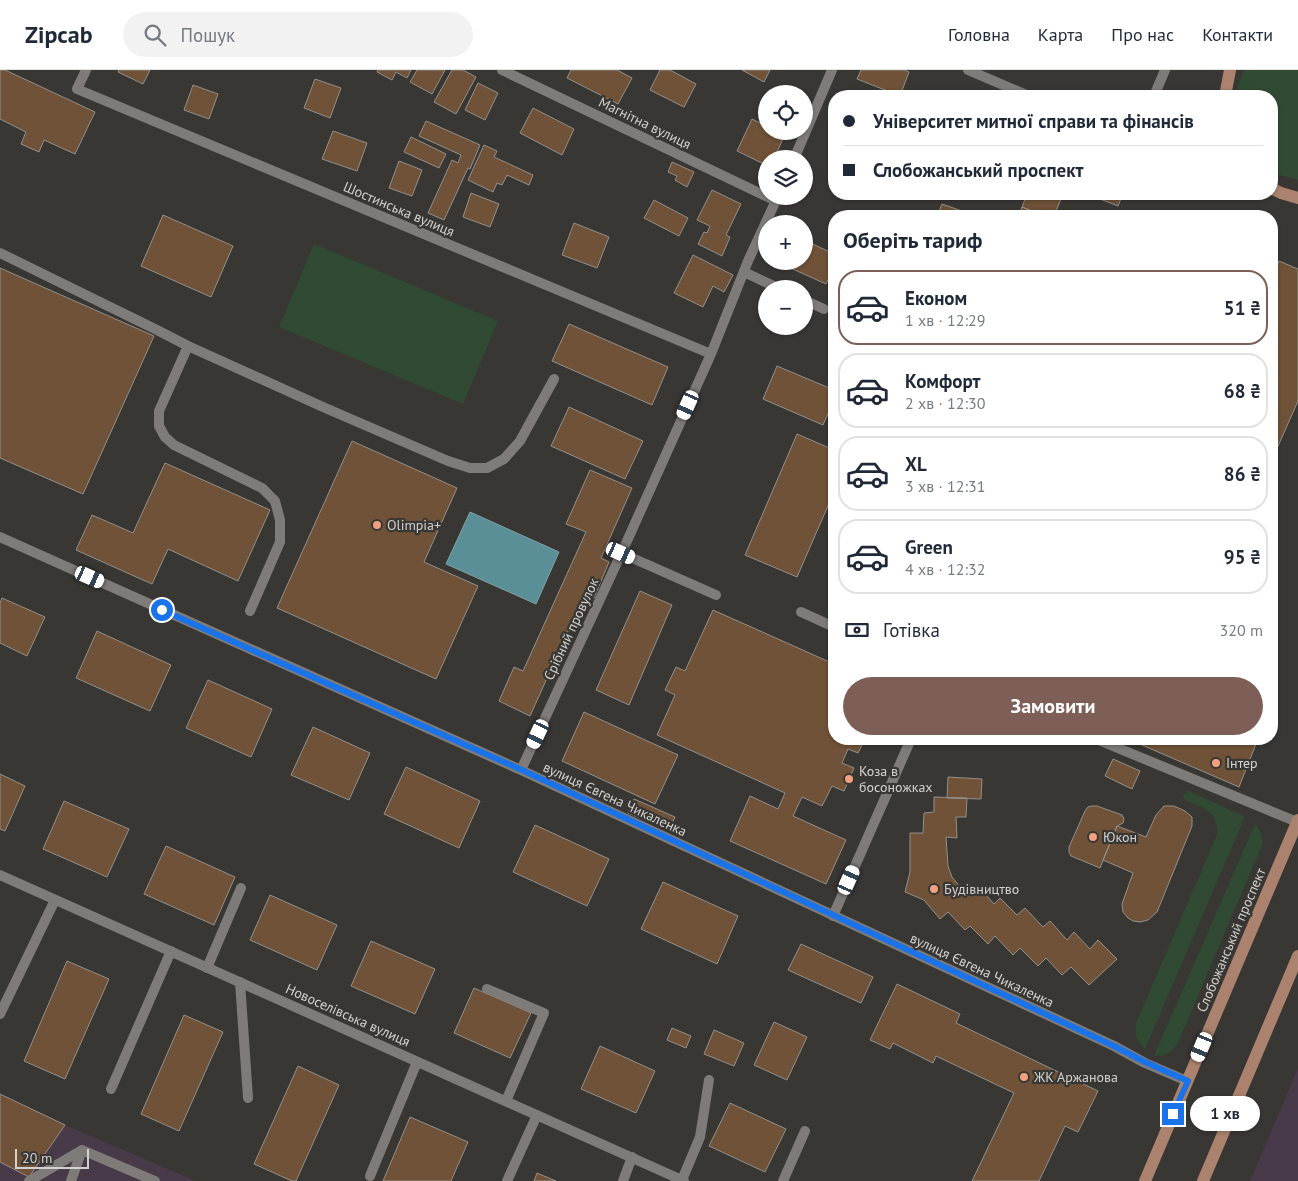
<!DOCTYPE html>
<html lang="uk">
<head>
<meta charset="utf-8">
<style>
  :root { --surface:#fff; --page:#f2f2f3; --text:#1f2937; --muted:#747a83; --line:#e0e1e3; --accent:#7e5f58 }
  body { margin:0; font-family:"PT Sans",sans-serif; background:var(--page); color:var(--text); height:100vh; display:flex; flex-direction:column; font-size:19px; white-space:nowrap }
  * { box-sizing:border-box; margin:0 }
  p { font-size:16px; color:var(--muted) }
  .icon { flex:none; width:28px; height:28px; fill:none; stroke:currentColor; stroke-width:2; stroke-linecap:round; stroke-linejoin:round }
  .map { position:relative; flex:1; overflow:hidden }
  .sheet { position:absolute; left:828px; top:140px; width:450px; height:535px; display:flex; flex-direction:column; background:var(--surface); border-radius:20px; box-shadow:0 1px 4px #0004 }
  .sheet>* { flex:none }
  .hud { position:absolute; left:828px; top:20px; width:450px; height:110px; border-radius:20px; box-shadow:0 1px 4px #0004; display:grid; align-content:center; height:110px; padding:0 15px; background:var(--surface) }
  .fabs { position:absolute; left:758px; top:15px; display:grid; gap:10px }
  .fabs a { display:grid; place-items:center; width:55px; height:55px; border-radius:50%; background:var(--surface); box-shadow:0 1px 4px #0004; font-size:25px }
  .scale { position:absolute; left:15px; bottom:12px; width:74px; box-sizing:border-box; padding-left:5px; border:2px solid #d3d1cf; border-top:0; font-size:14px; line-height:18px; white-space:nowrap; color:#d3d1cf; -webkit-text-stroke:4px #393734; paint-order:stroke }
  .end { position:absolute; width:22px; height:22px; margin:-11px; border:6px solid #1a73e8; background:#fff; box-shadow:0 0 0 2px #fff }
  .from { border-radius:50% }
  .bubble { position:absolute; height:35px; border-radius:18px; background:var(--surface); box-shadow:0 1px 4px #0004; font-size:16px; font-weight:800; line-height:35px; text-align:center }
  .car { position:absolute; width:15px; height:30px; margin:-15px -8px; border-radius:6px; box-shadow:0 0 4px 1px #0007; background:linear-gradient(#fff 24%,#345 0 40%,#fff 0 76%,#345 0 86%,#fff 0) }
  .hud b { display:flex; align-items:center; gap:18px; height:48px; font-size:19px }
  .hud b+b { border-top:1px solid var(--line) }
  .hud i { width:12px; height:12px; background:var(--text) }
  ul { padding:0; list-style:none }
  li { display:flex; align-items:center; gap:15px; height:75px; margin:0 10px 8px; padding:0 5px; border:2px solid var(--line); border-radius:20px }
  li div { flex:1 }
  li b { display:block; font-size:19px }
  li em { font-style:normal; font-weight:800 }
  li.current { border-color:var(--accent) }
  li>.icon { width:45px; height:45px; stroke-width:1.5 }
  h2 { padding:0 15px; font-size:22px; line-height:60px }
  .pay { display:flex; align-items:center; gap:12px; height:55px; padding:0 15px; font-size:19px }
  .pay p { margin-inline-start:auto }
  .button { display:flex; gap:10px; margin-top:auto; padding:10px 15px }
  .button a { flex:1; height:58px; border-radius:30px; background:var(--accent); color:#fff; font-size:20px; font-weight:800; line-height:58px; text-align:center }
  header { display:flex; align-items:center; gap:30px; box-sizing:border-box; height:70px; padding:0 25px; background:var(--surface); border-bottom:1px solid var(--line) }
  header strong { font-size:24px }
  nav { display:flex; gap:28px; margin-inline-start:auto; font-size:18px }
  .search { width:350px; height:45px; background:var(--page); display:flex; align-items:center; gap:12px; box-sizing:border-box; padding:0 18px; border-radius:28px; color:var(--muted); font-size:19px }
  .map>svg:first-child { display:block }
</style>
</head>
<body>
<header>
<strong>Zipcab</strong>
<div class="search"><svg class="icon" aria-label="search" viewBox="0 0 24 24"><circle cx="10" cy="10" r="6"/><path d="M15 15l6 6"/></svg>Пошук</div>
<nav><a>Головна</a><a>Карта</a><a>Про нас</a><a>Контакти</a></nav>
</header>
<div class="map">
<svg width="1298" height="1111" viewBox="0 0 1298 1111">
  <rect width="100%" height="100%" fill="#393734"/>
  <!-- industrial -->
  <path fill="#483a48" d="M 1298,998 L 1298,1111 L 1250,1111 Z
    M 0,1024 L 65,1055 L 196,1111 L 0,1111 Z"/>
  <!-- green -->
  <path fill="#304a33" d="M 1244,0 L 1298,0 L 1298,110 L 1277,104 L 1271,100 L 1271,26 L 1237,26 L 1238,15 Z
    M 314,174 L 498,251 L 463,334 L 279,257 Z
    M 1187,720 L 1245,747 L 1145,979 C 1137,971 1134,964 1136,953 L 1217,765 C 1220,741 1202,738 1184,730 L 1183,726 Z
    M 1255,754 C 1261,761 1263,766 1262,775 L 1178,973 C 1172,983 1165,986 1154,986 Z"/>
  <!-- water -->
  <path fill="#5b8f97" stroke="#7fa3a8" d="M 470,442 L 559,482 L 536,534 L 446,494 Z"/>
  <!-- building -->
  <path fill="#6f5237" stroke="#93908d" d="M 0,0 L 5,0 L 95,42 L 75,84 L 44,70 L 39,82 L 21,74 L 26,62 L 0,49 Z
    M 119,0 L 150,0 L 143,14 L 118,2 Z
    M 378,0 L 411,0 L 407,8 L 396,2 L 392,10 L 377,2 Z
    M 417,0 L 445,0 L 432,24 L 410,12 Z
    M 452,0 L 463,0 L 476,7 L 456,44 L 434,32 Z
    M 571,0 L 617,0 L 632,8 L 618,34 L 567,8 Z
    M 660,0 L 670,0 L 696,14 L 684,37 L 650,20 Z
    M 742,0 L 770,0 L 764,12 Z
    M 861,0 L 904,0 L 909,2 L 900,26 L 857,9 Z
    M 315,9 L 341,18 L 330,48 L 304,38 Z
    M 478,13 L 498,23 L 485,50 L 465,40 Z
    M 193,15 L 218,24 L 209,49 L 184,40 Z
    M 533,38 L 574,59 L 562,85 L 520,63 Z
    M 752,49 L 766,56 L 766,61 L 778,61 L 785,64 L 774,89 L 766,89 L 766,95 L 737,81 Z
    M 426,51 L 480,75 L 470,99 L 468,98 L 444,150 L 428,143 L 452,90 L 458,93 L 461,85 L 419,66 Z
    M 333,61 L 367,73 L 357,101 L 322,89 Z
    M 411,67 L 446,84 L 439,98 L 404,82 Z
    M 484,75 L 497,81 L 494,87 L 533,105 L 529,115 L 507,105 L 502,115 L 497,113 L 493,122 L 468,110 Z
    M 399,91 L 422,100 L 412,126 L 389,118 Z
    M 672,92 L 694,102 L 687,117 L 675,110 L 677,106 L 668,102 Z
    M 712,120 L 741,134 L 726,165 L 730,167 L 722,186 L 698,174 L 704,162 L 707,163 L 710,156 L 697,150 Z
    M 471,123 L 499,134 L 490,157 L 463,147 Z
    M 1027,124 L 1063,124 L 1054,146 L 1045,146 L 1022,137 Z
    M 1087,124 L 1123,124 L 1118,136 Z
    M 654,130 L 688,148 L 679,166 L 644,148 Z
    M 942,134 L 976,146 L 937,146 Z
    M 1022,137 L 1044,146 L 1018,146 Z
    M 163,145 L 233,176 L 211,227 L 141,196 Z
    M 574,153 L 609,167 L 597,198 L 562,185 Z
    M 804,170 L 834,184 L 834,198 L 826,214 L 786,196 L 787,191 L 804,191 Z
    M 693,185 L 733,205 L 724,222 L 713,216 L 703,237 L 674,223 Z
    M 1279,191 L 1298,199 L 1298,331 L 1271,392 L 1271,324 L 1278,308 L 1271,306 L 1271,209 Z
    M 0,198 L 154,266 L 83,424 L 0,388 Z
    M 569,254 L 668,297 L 652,335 L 552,291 Z
    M 777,296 L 834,320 L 834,330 L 823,355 L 763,329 Z
    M 1271,306 L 1278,308 L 1271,324 Z
    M 569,337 L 643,371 L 625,409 L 551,376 Z
    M 797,364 L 834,380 L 834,422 L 797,507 L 745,485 Z
    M 352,371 L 457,418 L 424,492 L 478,516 L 436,609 L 277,538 Z
    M 165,393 L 270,440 L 238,511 L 168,479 L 152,514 L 76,480 L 92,445 L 133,463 Z
    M 590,400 L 632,418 L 601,488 L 609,492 L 594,528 L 588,517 L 530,646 L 499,631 L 514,597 L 523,601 L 586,462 L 566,454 Z
    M 640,521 L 672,535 L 629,635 L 596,620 Z
    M 2,528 L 45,547 L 27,586 L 0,573 L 0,533 Z
    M 713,540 L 834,594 L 834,669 L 865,669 L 858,683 L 848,679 L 842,693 L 854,698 L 844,721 L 832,716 L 822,736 L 802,727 L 793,746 L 846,770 L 826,814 L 730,771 L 750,726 L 778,739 L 785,723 L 657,665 L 675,625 L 665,620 L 676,597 L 685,601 Z
    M 97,561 L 171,595 L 150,641 L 76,608 Z
    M 208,610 L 272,639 L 251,687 L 186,658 Z
    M 1271,621 L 1276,624 L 1271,637 Z
    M 584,642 L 678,685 L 655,734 L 562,691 Z
    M 313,657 L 370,683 L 349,730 L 291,705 Z
    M 1128,669 L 1258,669 L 1239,717 Z
    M 1113,689 L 1140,701 L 1132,719 L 1105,706 Z
    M 406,697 L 480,731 L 459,778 L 384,744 Z
    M 0,704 L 25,716 L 5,761 L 0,759 Z
    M 948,707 L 982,709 L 981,729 L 947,728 Z
    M 934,727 L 967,728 L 966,747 L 956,747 L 957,768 L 946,767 L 948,796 L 952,807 L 967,826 L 977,815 L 994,834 L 1000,828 L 1017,845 L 1025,838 L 1043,857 L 1050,851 L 1067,870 L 1074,862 L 1090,879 L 1098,870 L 1117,889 L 1089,915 L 1071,897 L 1062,905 L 1046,888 L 1038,896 L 1020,878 L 1013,885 L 995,866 L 988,874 L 970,856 L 965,860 L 948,842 L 940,849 L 924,830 L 905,822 L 910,802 L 910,763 L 923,763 L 924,743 L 934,742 Z
    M 634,729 L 675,747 L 669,760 L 628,743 Z
    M 64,731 L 129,759 L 107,807 L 43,779 Z
    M 1092,736 L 1097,736 L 1122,745 L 1124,749 L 1123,753 L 1117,756 L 1100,798 L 1071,786 L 1069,782 L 1069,777 L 1085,741 L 1088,737 Z
    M 1164,736 L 1174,736 L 1185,741 L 1192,747 L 1192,756 L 1157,842 L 1148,850 L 1140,852 L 1133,851 L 1128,848 L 1123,842 L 1122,834 L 1133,803 L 1103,790 L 1117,756 L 1146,767 L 1156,745 Z
    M 535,755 L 609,789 L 587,836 L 513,802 Z
    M 166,776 L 235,807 L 214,855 L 144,824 Z
    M 663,812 L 738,846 L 717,894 L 641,859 Z
    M 270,825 L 337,855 L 317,900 L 250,870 Z
    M 371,871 L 435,899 L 415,944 L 351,916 Z
    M 801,874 L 873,907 L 861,933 L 788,900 Z
    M 67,891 L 109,909 L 65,1009 L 24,991 Z
    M 897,914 L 960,944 L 956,953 L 1098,1021 L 1078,1062 L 1065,1056 L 1039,1111 L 972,1111 L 1014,1023 L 936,986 L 933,993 L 893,973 L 890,979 L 870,970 Z
    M 474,918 L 531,943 L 510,988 L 454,963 Z
    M 184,945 L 223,962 L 179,1061 L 141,1044 Z
    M 774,952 L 807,967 L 787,1010 L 754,995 Z
    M 672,958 L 691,966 L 686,978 L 667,970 Z
    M 714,960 L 744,973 L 734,996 L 704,984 Z
    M 600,976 L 655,1001 L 636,1043 L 581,1019 Z
    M 298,996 L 339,1015 L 296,1111 L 292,1111 L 254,1094 Z
    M 0,1024 L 65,1055 L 29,1107 L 0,1092 Z
    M 730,1033 L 786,1059 L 765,1102 L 709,1076 Z
    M 410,1047 L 468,1072 L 451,1111 L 383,1111 Z
    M 537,1103 L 556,1111 L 534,1111 Z"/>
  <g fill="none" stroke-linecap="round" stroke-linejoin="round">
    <!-- lane -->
    <path stroke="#7e7b78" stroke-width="10" d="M 0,183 L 157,260 L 188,276 L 323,337 L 448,391 L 470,398 L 487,398 L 504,389 L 520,371 L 554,309
      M 188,276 L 159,341 L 159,356 L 165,367 L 174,375 L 262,418 L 275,431 L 280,450 L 280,472 L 250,541
      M 621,483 L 716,525
      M 801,542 L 834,557
      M 1096,669 L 1297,752
      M 833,846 L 911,669
      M 207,898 L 241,818
      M 240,912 L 248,1028
      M 487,919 L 544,943 L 506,1031
      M 0,944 L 55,830
      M 111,1019 L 171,881
      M 82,1080 L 155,1111
      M 370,1106 L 417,992
      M 682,1110 L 700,1067 L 709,1010
      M 29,1111 L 82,1080
      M 71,1111 L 82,1080
      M 507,1111 L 537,1045
      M 623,1111 L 632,1087
      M 783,1111 L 805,1061"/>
    <!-- street -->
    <path stroke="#7e7b78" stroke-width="10" d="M 86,0 L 77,19 L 711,284
      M 502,0 L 776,131
      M 968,0 L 1029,26
      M 1154,26 L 1165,0
      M 794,89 L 832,0
      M 744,202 L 780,219
      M 804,230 L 824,239
      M 0,467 L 521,700 L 1114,976 L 1145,993 L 1187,1011
      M 521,700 L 627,471 L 711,284 L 748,191 L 778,126
      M 0,805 L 684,1111"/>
    <!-- primary -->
    <path stroke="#aa826d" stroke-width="12" d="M 1225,26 L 1230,0
      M 1271,118 L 1281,123 L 1298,128
      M 1145,1111 L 1298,750
      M 1203,1111 L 1298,886"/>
  </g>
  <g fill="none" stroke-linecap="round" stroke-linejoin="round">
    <!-- route -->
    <path stroke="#1a73e8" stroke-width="6" d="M 162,540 L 522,700 L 1114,976 L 1145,992 L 1188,1011 L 1173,1044"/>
  </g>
  <!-- markers -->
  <g fill="#f2a080" stroke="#393734" stroke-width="2">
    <circle cx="377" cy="455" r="5"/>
    <circle cx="1216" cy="693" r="5"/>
    <circle cx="849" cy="709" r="5"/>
    <circle cx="1093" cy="767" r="5"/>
    <circle cx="934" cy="819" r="5"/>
    <circle cx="1024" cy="1007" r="5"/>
  </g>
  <g text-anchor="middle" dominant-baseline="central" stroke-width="4.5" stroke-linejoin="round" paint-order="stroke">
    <!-- street labels -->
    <g font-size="14" fill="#d3d1cf" stroke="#393734">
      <text transform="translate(645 53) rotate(26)">Магнітна вулиця</text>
      <text transform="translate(399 139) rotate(23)">Шостинська вулиця</text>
      <text transform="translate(571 559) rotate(-65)">Срібний провулок</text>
      <text transform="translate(615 729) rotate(25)">вулиця Євгена Чикаленка</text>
      <text transform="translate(1231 870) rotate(-67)">Слобожанський проспект</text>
      <text transform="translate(982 900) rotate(25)">вулиця Євгена Чикаленка</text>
      <text transform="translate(348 945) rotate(24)">Новоселівська вулиця</text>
    </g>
    <!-- poi labels -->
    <g font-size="14" fill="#d3d1cf" stroke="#393734" text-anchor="start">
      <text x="387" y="455">Olimpia+</text>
      <text x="1226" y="693">Інтер</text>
      <text x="859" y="701">Коза в<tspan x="859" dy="16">босоножках</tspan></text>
      <text x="1103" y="767">Юкон</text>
      <text x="944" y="819">Будівництво</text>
      <text x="1034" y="1007">ЖК Аржанова</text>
    </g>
  </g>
</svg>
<div class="fabs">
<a><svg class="icon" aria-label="locate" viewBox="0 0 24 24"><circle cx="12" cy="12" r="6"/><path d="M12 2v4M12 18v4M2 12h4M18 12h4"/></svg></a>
<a><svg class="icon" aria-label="layers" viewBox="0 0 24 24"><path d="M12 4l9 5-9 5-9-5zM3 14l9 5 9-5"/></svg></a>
<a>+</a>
<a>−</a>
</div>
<div class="scale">20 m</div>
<i class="end from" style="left:162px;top:540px"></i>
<i class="end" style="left:1173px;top:1044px"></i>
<div class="bubble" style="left:1190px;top:1026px;width:70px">1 хв</div>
<i class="car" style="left:688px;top:335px;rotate:204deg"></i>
<i class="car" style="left:621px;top:483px;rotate:114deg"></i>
<i class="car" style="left:90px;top:507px;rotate:114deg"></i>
<i class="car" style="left:538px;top:664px;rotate:205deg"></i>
<i class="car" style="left:849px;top:810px;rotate:24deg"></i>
<i class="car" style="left:1202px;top:977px;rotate:203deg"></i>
<div class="hud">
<b><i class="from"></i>Університет митної справи та фінансів</b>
<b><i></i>Слобожанський проспект</b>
</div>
<section class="sheet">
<h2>Оберіть тариф</h2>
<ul>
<li class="current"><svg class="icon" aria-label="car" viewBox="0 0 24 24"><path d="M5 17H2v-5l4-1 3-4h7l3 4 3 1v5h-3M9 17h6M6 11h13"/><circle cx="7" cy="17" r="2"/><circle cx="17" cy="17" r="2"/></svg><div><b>Економ</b><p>1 хв · 12:29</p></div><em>51 ₴</em></li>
<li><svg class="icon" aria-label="car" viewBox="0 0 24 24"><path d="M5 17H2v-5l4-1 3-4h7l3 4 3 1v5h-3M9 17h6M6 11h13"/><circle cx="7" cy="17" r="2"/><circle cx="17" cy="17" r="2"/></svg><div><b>Комфорт</b><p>2 хв · 12:30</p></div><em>68 ₴</em></li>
<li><svg class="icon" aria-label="car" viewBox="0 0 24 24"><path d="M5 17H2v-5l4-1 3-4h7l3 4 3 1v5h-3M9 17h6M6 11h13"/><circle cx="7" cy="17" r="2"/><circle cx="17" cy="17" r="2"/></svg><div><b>XL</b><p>3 хв · 12:31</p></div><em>86 ₴</em></li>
<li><svg class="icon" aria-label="car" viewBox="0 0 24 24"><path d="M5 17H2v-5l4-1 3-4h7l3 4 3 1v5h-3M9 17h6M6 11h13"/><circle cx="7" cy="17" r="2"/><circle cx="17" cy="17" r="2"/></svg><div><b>Green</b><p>4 хв · 12:32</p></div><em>95 ₴</em></li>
</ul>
<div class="pay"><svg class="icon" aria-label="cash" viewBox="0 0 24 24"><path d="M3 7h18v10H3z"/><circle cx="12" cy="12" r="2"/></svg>Готівка<p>320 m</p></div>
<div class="button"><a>Замовити</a></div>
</section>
</div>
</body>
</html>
